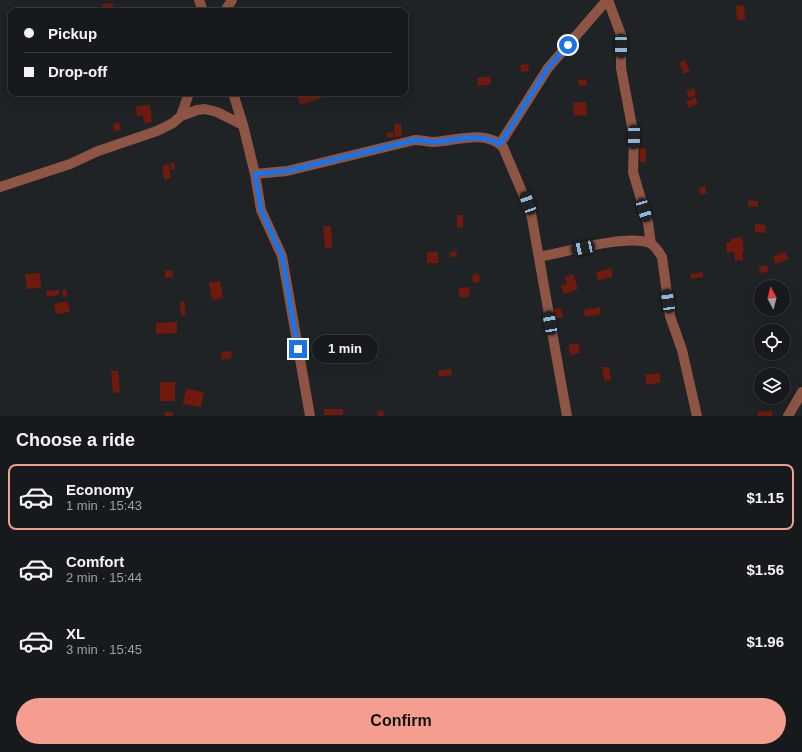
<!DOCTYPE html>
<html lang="en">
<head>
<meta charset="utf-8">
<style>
  :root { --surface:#171a1c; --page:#242729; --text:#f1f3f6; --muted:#9ea1a3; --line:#36383b; --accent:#f59d8f }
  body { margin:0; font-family:Arial,sans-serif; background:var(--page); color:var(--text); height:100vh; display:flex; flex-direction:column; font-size:15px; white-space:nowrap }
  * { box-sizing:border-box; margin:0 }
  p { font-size:13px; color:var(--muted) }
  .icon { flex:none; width:22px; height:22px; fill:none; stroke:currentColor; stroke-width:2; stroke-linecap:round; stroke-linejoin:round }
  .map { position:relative; height:416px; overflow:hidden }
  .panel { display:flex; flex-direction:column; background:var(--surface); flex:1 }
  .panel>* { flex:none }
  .top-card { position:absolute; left:8px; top:8px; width:400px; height:88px; border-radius:8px; box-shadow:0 4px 16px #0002,0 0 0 1px var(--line); display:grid; align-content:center; height:88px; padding:0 16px; background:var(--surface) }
  .needle { width:26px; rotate:353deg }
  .controls { position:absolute; left:754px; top:280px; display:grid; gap:8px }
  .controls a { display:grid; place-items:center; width:36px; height:36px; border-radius:50%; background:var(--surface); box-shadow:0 4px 16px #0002,0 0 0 1px var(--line); font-size:20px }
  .end { position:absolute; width:18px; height:18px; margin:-9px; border:5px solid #1a73e8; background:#fff; box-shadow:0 0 0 2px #fff }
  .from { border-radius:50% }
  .bubble { position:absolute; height:28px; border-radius:14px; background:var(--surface); box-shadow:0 4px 16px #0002,0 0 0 1px var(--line); font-size:13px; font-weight:600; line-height:28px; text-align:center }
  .car { position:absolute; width:12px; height:24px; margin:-12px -6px; border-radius:5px; box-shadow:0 0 3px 1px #0007; background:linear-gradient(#222 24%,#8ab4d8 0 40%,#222 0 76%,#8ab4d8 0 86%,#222 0) }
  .top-card b { display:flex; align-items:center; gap:14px; height:38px; font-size:15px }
  .top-card b+b { border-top:1px solid var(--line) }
  .top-card i { width:10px; height:10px; background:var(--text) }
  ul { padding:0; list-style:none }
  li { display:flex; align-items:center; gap:12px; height:66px; margin:0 8px 6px; padding:0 8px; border:2px solid transparent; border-radius:8px }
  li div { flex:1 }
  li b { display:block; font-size:15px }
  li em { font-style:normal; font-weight:600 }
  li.current { border-color:var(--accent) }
  li>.icon { width:36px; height:36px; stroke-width:1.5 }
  h2 { padding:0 16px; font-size:18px; line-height:48px }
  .cta { display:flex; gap:8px; margin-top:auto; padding:8px 16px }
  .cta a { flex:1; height:46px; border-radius:24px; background:var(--accent); color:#111; font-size:16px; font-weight:600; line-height:46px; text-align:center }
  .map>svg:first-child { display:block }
</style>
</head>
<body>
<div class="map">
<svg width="802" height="416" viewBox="0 0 802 416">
  <rect width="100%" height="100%" fill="#1f2325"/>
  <!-- building -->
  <path fill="#701a0d" d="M 113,3 L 114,11 L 103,11 L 102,4 Z
    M 744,5 L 745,20 L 737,20 L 736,6 Z
    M 685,60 L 690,71 L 684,74 L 679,63 Z
    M 528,64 L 529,71 L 521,72 L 520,65 Z
    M 490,76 L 491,84 L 478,86 L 477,78 Z
    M 586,79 L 587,85 L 579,86 L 578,80 Z
    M 694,88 L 696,95 L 689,98 L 686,92 Z
    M 296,93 L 320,93 L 322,98 L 300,105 Z
    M 695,97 L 698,103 L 689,108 L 686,102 Z
    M 586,102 L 587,115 L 574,116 L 573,103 Z
    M 150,105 L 152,122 L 144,123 L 143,115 L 137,116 L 136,106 Z
    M 119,122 L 121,130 L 114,131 L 113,124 Z
    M 394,124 L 401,124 L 402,136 L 395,137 Z
    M 393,132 L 394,137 L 387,138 L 386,133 Z
    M 640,148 L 646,149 L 646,162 L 640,162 Z
    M 170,163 L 174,163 L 175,169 L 171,170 Z
    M 169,164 L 171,178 L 164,180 L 162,166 Z
    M 705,186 L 707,193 L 700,195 L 699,188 Z
    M 748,200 L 758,201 L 758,207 L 748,206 Z
    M 457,215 L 463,215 L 463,227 L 457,228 Z
    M 755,224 L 766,225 L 765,233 L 755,232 Z
    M 323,226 L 331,226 L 332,248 L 325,248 Z
    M 742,237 L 744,251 L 742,251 L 743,260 L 735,261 L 734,252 L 727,253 L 726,243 L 731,242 L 731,239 Z
    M 456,251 L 457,256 L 450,257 L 450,252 Z
    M 427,252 L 438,252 L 438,263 L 427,263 Z
    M 785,252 L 789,259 L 776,264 L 773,257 Z
    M 767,265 L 768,272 L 760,273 L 759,266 Z
    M 611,268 L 613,277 L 598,280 L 596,272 Z
    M 172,270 L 173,277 L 165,278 L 165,271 Z
    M 703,272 L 703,277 L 691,279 L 690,274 Z
    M 40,273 L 41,288 L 27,289 L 25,274 Z
    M 479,274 L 480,282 L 473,283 L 472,275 Z
    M 573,274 L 578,289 L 564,294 L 561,286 L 567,284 L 565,277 Z
    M 220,281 L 223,298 L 212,300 L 209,283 Z
    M 469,287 L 470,296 L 460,298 L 458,288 Z
    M 66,289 L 68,296 L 63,297 L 62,290 Z
    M 59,290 L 59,295 L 47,297 L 46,291 Z
    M 67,301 L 70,312 L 56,314 L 54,304 Z
    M 180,301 L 184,301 L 186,315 L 181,316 Z
    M 600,307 L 601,314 L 585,317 L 584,310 Z
    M 561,308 L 563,317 L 556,318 L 554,309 Z
    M 177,322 L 177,333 L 156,334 L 156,323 Z
    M 578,343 L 580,353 L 570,355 L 568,345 Z
    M 231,351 L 232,358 L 222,360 L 221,352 Z
    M 602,367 L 609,367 L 611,380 L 604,381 Z
    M 451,369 L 452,375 L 439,377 L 438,371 Z
    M 111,371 L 118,371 L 120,392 L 113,393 Z
    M 659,373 L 661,382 L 647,385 L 645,375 Z
    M 160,382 L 175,382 L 175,401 L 160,401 Z
    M 186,389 L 204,392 L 201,407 L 183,404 Z
    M 324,409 L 343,409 L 343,415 L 324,415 Z
    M 383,410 L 384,416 L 378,416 L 377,411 Z
    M 772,411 L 772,416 L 758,416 L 758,412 Z
    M 165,412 L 173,412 L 173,416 L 165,416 Z"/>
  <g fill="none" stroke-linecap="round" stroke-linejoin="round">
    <!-- minor -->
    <path stroke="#8e5444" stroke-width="10" d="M 199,0 L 203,11
      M 608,0 L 621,35 L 621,68 L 634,137 L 633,172 L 648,223 L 651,244
      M 225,11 L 232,0
      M 233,93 L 243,125 L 255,174 L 261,210 L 282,256 L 310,416
      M 181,116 L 189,93
      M 500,144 L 548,68 L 607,0
      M 255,174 L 287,171 L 415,140 C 422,140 428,142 434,142 C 455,141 485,129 503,147 L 531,213 L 567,416
      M 0,187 L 70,164 L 98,151 L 157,131 L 173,123 L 181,116 L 197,110 L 205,109 L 217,112 L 243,125
      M 539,257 C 566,252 626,234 650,243 C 655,246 659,252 662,257 L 670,316 L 682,350 L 697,416
      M 788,416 L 802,392"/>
  </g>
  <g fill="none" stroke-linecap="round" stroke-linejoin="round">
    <!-- route -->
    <path stroke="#1a73e8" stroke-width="5" d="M 298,349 L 282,256 L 261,210 L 255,174 L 287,171 L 415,140 C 422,140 428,142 434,142 C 456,141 479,131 500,144 L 548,68 L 568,45"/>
  </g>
</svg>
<div class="controls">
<a><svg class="needle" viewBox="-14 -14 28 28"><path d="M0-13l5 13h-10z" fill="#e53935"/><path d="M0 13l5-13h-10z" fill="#9ea1a3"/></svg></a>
<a><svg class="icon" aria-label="locate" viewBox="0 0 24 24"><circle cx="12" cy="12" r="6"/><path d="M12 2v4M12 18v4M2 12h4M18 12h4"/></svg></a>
<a><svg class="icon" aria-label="layers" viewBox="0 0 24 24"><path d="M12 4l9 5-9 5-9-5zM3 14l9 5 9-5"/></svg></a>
</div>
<i class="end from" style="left:568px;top:45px"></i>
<i class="end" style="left:298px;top:349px"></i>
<div class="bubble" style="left:312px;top:335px;width:66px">1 min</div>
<i class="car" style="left:621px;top:46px;rotate:180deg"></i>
<i class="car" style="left:634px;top:137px;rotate:181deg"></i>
<i class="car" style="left:528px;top:203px;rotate:340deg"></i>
<i class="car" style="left:644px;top:210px;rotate:163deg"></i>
<i class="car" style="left:583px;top:248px;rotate:258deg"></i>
<i class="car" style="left:668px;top:301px;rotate:352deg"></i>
<i class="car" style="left:550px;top:323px;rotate:350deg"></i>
<div class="top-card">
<b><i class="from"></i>Pickup</b>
<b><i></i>Drop-off</b>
</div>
</div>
<section class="panel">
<h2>Choose a ride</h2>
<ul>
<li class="current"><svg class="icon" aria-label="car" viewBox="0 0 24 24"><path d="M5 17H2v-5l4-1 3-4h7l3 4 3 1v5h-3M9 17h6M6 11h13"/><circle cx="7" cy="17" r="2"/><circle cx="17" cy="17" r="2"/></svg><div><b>Economy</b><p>1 min · 15:43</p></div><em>$1.15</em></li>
<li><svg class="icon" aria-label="car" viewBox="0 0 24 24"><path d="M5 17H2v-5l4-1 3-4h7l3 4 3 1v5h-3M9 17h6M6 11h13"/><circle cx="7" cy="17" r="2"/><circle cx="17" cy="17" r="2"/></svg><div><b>Comfort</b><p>2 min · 15:44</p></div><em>$1.56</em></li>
<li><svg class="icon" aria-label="car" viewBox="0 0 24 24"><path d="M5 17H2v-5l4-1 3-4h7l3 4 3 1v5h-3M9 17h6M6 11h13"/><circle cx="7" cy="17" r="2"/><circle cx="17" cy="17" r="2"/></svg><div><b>XL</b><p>3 min · 15:45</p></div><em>$1.96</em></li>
</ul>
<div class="cta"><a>Confirm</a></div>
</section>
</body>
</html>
